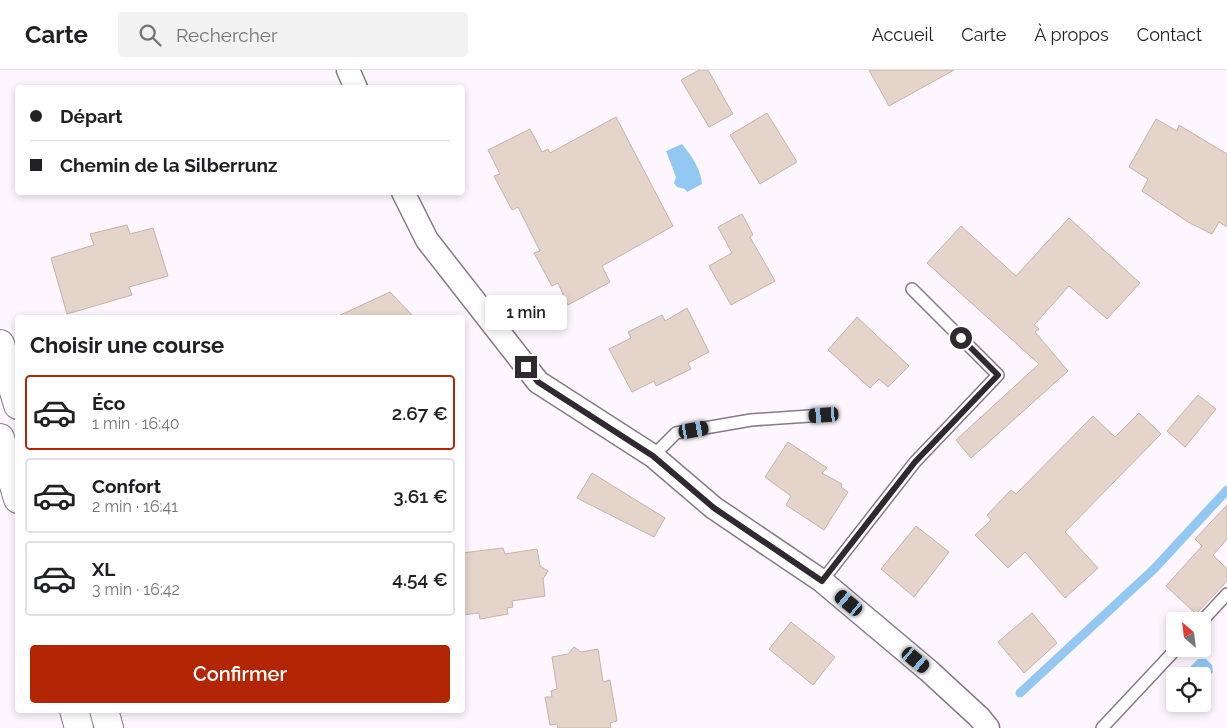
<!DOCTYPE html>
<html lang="fr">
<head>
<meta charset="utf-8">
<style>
  :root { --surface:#fff; --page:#f2f2f2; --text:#202124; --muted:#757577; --line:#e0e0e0; --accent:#b22505 }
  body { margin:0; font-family:Raleway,sans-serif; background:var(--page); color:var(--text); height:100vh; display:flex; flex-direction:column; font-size:19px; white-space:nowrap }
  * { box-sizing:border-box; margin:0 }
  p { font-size:16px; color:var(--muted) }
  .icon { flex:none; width:28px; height:28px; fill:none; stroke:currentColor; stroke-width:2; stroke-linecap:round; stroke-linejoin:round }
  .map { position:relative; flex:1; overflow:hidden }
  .sheet { position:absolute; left:15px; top:245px; width:450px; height:398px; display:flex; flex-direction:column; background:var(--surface); border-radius:5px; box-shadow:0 2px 8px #0003 }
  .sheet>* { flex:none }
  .top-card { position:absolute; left:15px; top:15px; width:450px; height:110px; border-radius:5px; box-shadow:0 2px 8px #0003; display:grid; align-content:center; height:110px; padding:0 15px; background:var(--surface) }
  .needle { width:32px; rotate:332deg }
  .controls { position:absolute; left:1166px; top:542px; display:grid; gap:10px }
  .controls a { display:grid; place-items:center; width:45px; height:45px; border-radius:5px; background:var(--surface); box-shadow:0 2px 8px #0003; font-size:25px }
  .end { position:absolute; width:22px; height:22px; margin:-11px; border:6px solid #2f2a2f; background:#fff; box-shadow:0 0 0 2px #fff }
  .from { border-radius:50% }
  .bubble { position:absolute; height:35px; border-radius:5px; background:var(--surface); box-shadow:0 2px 8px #0003; font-size:16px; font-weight:600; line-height:35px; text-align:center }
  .car { position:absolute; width:15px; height:30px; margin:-15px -8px; border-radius:6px; box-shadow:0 0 4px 1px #0007; background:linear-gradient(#222 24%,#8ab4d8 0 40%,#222 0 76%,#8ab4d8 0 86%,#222 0) }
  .top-card b { display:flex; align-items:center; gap:18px; height:48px; font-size:19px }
  .top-card b+b { border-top:1px solid var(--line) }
  .top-card i { width:12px; height:12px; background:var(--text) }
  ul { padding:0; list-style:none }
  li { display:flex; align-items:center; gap:15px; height:75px; margin:0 10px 8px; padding:0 5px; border:2px solid var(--line); border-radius:5px }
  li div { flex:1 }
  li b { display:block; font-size:19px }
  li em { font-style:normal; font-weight:600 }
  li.active { border-color:var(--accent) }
  li>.icon { width:45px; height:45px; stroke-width:1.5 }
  h2 { padding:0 15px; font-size:22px; line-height:60px }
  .action { display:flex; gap:10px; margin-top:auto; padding:10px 15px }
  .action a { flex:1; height:58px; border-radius:5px; background:var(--accent); color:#fff; font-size:20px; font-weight:600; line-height:58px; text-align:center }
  header { display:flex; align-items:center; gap:30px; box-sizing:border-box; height:70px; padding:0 25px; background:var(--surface); border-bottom:1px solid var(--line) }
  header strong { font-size:24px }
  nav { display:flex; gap:28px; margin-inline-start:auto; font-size:18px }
  .search { width:350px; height:45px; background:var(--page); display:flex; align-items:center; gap:12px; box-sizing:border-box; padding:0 18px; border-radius:5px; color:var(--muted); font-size:19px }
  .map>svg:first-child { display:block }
</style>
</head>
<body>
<header>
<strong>Carte</strong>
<div class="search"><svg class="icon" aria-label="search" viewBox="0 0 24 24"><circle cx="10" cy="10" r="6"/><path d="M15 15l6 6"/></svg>Rechercher</div>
<nav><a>Accueil</a><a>Carte</a><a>À propos</a><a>Contact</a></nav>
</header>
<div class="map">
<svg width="1227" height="658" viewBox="0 0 1227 658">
  <rect width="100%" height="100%" fill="#fef6fe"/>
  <!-- water -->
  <path fill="#92c8f2" d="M 682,74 C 691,85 701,99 702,114 L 687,122 L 685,119 L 677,117 L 674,113 L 676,107 L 666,81 Z
    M 1198,589 L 1206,589 L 1212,595 L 1213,602 L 1203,613 L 1202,606 L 1181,606 Z"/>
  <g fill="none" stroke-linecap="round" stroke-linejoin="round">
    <!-- stream -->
    <path stroke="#92c8f2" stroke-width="9" d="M 1020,623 L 1154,499 L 1227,420"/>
  </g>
  <!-- building -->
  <path fill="#e5d4c9" stroke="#c3b3a8" d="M 699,0 L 708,0 L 733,44 L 709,57 L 681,10 Z
    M 869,0 L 954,0 L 889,36 Z
    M 767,43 L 797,92 L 760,114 L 730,65 Z
    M 616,47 L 673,156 L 602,196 L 610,212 L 568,235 L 558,213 L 552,216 L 534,183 L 540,181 L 518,137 L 512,140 L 494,106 L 500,104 L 488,80 L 530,59 L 542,82 L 548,79 L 550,83 Z
    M 1156,49 L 1177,61 L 1179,55 L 1227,84 L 1227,157 L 1219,152 L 1212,164 L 1188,152 L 1142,121 L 1148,109 L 1129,97 Z
    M 742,144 L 753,165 L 750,167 L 775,211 L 731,235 L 709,196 L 732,183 L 718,157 Z
    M 1069,148 L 1140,213 L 1107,249 L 1069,216 L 1034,255 L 1039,259 L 1035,262 L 1068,301 L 971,388 L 956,370 L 1039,294 L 927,193 L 961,156 L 1016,206 Z
    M 127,155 L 130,164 L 153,158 L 168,206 L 129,217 L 132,225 L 67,244 L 51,188 L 94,175 L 90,164 Z
    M 390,222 L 415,248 L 334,248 Z
    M 687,238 L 709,282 L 688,293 L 691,299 L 656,316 L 654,311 L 632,322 L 609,279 L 631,268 L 628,262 L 662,245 L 665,251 Z
    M 857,247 L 909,296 L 888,317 L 879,309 L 870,318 L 828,280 Z
    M 1198,325 L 1216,339 L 1185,377 L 1167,361 Z
    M 1139,343 L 1161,364 L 1065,462 L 1098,498 L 1065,528 L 1025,482 L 1008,498 L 975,465 L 991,450 L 987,445 L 1011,420 L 1016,424 L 1093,346 L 1115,367 Z
    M 788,372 L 827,398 L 822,403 L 842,414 L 841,417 L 848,422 L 824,460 L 786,435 L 791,426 L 765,407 Z
    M 592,403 L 665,448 L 654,467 L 577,428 Z
    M 1227,435 L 1227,469 L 1213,485 L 1227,499 L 1227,511 L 1196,544 L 1166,516 L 1202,476 L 1195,469 Z
    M 916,456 L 949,482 L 914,527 L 881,499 Z
    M 503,478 L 505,484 L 537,479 L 540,496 L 548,501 L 543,509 L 545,526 L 512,531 L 513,537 L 507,538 L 508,544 L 480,549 L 479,543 L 462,545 L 462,483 Z
    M 1032,543 L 1057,573 L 1024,603 L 998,572 Z
    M 791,552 L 835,587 L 813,615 L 769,579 Z
    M 574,577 L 581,582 L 598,579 L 603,612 L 610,610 L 617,651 L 610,653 L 611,658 L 558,658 L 557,654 L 550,655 L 545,627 L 552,627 L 551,621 L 557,619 L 552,587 L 568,584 Z"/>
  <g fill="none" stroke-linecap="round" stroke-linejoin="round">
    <!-- lane casing -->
    <g stroke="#857985" stroke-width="14">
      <path id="lane" d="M 653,386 L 676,363 L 751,350 L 824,345
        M 822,511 L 915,392 L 998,305 L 912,219
        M 1202,551 L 1227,524
        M 1102,658 L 1176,579"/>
    </g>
    <!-- street casing -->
    <g stroke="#857985" stroke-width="25">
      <path id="street" d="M 348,0 L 356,18
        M 403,122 L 427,170 L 538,312 L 653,386 L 714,438 L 822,511 L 929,601 L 979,647 L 988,658"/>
    </g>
    <!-- secondary casing -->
    <g stroke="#857985" stroke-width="30">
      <path id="secondary" d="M 0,274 L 18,335
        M 0,368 L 18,429
        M 74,640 L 79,658
        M 104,640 L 109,658"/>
    </g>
    <!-- lane -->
    <use href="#lane" stroke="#fff" stroke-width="11"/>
    <!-- street -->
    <use href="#street" stroke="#fff" stroke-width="22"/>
    <!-- secondary -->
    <use href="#secondary" stroke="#fff" stroke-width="28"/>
  </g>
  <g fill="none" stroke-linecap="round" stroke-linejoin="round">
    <!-- route -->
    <path stroke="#2f2a2f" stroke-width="6" d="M 526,297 L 538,312 L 653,386 L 714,438 L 822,511 L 915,392 L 998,305 L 961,268"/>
  </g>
</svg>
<div class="controls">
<a><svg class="needle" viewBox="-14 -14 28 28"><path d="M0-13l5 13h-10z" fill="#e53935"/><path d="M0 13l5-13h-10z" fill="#757577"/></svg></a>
<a><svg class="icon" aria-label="locate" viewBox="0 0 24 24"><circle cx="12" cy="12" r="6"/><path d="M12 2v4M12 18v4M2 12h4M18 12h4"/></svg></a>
</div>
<i class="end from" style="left:961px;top:268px"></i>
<i class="end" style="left:526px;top:297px"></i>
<div class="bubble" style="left:485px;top:225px;width:82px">1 min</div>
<i class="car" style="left:824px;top:345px;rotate:266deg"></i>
<i class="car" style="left:694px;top:360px;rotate:80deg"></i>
<i class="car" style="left:849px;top:533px;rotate:310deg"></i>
<i class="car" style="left:916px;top:590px;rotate:130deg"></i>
<div class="top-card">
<b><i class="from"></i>Départ</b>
<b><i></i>Chemin de la Silberrunz</b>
</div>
<section class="sheet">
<h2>Choisir une course</h2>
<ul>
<li class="active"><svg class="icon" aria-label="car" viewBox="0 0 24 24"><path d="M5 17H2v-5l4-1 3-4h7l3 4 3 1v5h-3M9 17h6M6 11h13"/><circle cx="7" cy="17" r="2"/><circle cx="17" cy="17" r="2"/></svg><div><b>Éco</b><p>1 min · 16:40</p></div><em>2.67 €</em></li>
<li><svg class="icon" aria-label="car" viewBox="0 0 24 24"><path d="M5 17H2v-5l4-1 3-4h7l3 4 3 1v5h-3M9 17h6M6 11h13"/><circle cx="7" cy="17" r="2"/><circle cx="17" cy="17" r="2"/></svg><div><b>Confort</b><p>2 min · 16:41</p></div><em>3.61 €</em></li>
<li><svg class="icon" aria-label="car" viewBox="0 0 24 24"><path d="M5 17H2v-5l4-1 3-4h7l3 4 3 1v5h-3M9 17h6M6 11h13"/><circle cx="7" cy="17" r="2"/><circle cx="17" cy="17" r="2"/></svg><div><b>XL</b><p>3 min · 16:42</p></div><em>4.54 €</em></li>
</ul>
<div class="action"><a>Confirmer</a></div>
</section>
</div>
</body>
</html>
